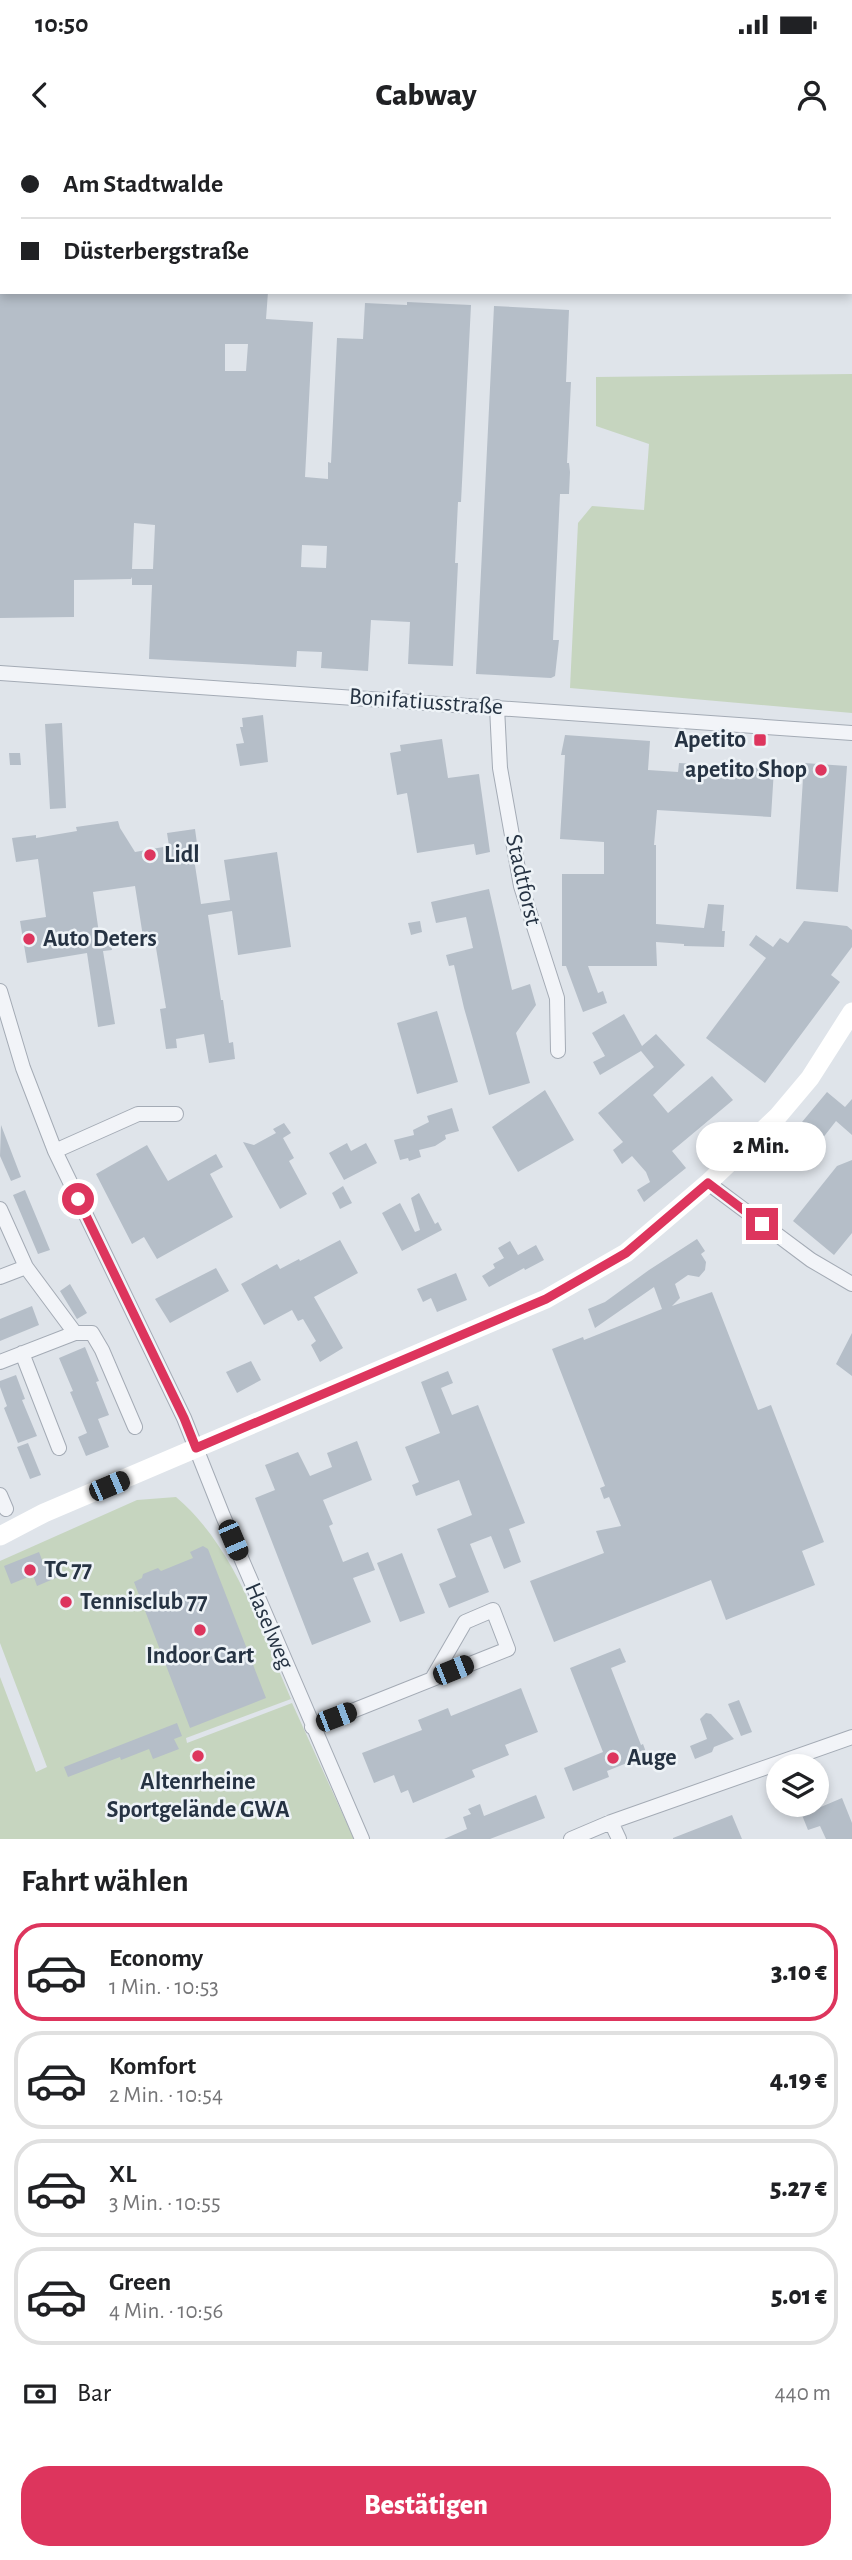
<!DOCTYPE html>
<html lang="de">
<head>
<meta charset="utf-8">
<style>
  :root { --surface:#fff; --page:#f6f6f6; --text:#202124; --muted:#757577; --line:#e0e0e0; --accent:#dd355d }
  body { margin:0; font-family:"Alegreya Sans",sans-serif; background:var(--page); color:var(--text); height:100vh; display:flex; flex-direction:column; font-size:26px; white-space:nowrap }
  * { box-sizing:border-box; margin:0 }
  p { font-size:23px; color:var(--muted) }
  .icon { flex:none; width:38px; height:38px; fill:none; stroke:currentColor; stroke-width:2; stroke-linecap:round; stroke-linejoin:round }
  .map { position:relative; height:1699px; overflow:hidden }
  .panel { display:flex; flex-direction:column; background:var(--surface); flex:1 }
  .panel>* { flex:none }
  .hud { position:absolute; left:0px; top:0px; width:852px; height:154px; box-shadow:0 4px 10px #0003; display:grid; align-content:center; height:154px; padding:0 21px; background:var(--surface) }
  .fabs { position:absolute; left:766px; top:1614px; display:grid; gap:14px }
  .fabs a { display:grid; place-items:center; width:63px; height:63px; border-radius:50%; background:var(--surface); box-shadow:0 4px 10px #0003; font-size:35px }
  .end { position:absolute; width:32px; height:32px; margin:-16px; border:9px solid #dd355d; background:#fff; box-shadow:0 0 0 4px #fff }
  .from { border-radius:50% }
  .bubble { position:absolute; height:49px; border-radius:24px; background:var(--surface); box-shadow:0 4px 10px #0003; font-size:23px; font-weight:800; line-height:49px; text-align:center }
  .car { position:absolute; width:21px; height:42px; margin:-21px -10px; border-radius:9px; box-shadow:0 0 5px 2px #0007; background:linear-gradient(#222 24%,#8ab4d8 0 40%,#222 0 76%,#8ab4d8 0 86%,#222 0) }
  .hud b { display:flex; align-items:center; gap:24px; height:66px; font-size:26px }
  .hud b+b { border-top:2px solid var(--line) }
  .hud i { width:18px; height:18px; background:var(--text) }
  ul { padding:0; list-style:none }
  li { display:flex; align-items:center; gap:21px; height:98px; margin:0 14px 10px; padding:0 7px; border:4px solid var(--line); border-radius:28px }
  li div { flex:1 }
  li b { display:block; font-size:26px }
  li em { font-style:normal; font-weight:800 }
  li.current { border-color:var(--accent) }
  li>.icon { width:63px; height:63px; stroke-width:1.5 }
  h2 { padding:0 21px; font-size:32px; line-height:84px }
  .pay { display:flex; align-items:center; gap:18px; height:77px; padding:0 21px; font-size:26px }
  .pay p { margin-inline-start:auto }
  .cta { display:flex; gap:14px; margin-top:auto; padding:14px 21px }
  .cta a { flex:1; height:80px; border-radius:28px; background:var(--accent); color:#fff; font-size:28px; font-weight:800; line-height:80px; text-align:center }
  .status { display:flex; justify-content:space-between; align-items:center; height:49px; padding:0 35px; background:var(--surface); direction:ltr }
  .status svg { height:19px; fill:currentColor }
  header { display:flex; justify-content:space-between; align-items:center; height:91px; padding:0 21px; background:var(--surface); font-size:32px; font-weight:800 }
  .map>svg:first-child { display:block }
</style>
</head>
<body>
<div class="status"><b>10:50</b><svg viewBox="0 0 49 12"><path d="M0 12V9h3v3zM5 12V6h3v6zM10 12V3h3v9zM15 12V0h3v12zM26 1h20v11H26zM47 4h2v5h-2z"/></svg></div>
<header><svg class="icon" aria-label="back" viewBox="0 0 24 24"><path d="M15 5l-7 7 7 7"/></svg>Cabway<svg class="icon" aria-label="person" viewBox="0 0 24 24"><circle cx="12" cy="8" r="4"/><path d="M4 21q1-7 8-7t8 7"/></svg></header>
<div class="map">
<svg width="852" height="1699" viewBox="0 0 852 1699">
  <rect width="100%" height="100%" fill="#dfe4ea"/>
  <!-- green -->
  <path fill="#c6d5bf" d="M 423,0 L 704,0 L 704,2 Z
    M 852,234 L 852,573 L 570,548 L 578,383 L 592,366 L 644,370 L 649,304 L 596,286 L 596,237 Z
    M 176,1357 C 235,1407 260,1489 291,1559 L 186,1598 L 187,1603 L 292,1563 L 354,1699 L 0,1699 L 0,1537 L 36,1632 L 47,1627 L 0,1503 L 0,1421 L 137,1360 Z"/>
  <!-- building -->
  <path fill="#b5bec8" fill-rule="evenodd" d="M 0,152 L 268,152 L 266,179 L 313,182 L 305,337 L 328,339 L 328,322 L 331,323 L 337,198 L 363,199 L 365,163 L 407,165 L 407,162 L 471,165 L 461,362 L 458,362 L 455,423 L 458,423 L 453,526 L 408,524 L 410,482 L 371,480 L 368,531 L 321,528 L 322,512 L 297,511 L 296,527 L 149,519 L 152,445 L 132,445 L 132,437 L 131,439 L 74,440 L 74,477 L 0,478 ZM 225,204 L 248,204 L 246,231 L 225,231 ZM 134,383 L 155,385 L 153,429 L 132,429 ZM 302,405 L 327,406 L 326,428 L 301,427 Z
    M 494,166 L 569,170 L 566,242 L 571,242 L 567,323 L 569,323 L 570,332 L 569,354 L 560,354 L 553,500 L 559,500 L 555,536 L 551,538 L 476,534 Z
    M 263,575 L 268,622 L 240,626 L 236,604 L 244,603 L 240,587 L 243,587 L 242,578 Z
    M 62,583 L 66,668 L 50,669 L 45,584 Z
    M 565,595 L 650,601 L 648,630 L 678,632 L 679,623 L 774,629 L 771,677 L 657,670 L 654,705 L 656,705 L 656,784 L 704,788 L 708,764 L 724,765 L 722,791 L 725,791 L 724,807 L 684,806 L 684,804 L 656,802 L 657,826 L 588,826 L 598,853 L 603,851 L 607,863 L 583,872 L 566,826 L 562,826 L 562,734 L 604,734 L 604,702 L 560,699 L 565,615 L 561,615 Z
    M 442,599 L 448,638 L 479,634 L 490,712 L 476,715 L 474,704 L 417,713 L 407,653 L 397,655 L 390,613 L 401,611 L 400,605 Z
    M 9,613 L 20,613 L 21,625 L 10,625 Z
    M 804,623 L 847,626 L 838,752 L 796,749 Z
    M 118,681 L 120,688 L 135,712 L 169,706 L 167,693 L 195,689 L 199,718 L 194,719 L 201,764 L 230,760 L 224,720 L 277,712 L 291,807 L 238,815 L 232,771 L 208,775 L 221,860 L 223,860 L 229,903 L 233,902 L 235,919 L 209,923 L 204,894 L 176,899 L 177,908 L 166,909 L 160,869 L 166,868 L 155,802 L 144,803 L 135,746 L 93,752 L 100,800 L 110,799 L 112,810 L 103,811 L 115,884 L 98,887 L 87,813 L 27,823 L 20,781 L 46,777 L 38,719 L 16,722 L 12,698 L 36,695 L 36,698 L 77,691 L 76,687 Z
    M 489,749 L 512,850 L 530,844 L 536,865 L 516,893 L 530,943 L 489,955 L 464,868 L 454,825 L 449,826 L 446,815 L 473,808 L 466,777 L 436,783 L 431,762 Z
    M 420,781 L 422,792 L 411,795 L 408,783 Z
    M 804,781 L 847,786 L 852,790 L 852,807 L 831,835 L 840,842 L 765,943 L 706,898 L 766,818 L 749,805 L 756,795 L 773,807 L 780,798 L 788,803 Z
    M 437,871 L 458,942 L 417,954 L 397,883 Z
    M 624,874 L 642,906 L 656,894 L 685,925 L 653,955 L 668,973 L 712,936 L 733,960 L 672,1011 L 686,1028 L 644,1062 L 637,1050 L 650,1042 L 646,1032 L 632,1016 L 622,1024 L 613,1010 L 623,1002 L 598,973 L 654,927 L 641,911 L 600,935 L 593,922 L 605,916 L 592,893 Z
    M 545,950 L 574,1000 L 518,1032 L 492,987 Z
    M 827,952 L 845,967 L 852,959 L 852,995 L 836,981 L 822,999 L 802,982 Z
    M 452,968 L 459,991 L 445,995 L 446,999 L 435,1006 L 419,1010 L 421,1017 L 409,1021 L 408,1018 L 400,1020 L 394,1000 L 414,995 L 413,990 L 429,982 L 427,976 Z
    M 284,983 L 291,993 L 283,998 L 294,1018 L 289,1021 L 307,1054 L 280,1069 L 243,1002 L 254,1005 L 276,993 L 273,989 Z
    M 1,985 L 21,1037 L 11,1041 L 0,1016 Z
    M 347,1003 L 351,1011 L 366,1003 L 377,1023 L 344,1040 L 329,1013 Z
    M 147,1005 L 168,1041 L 216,1014 L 223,1027 L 210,1034 L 233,1077 L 157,1119 L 144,1097 L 132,1104 L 96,1034 Z
    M 852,1020 L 852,1093 L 834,1115 L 793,1081 L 837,1026 Z
    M 343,1046 L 352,1063 L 340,1069 L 332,1053 Z
    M 25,1050 L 50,1110 L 38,1114 L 13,1055 Z
    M 419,1053 L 435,1084 L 438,1082 L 442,1090 L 402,1111 L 382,1073 L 400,1063 L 415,1092 L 420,1090 L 411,1058 Z
    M 697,1099 L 705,1111 L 701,1114 L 706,1122 L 705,1130 L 699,1137 L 688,1135 L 675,1144 L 680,1158 L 672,1166 L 712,1152 L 758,1270 L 771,1265 L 824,1402 L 802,1411 L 815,1445 L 726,1480 L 711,1440 L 554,1502 L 530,1441 L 604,1413 L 596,1391 L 621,1386 L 609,1357 L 604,1359 L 600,1348 L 605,1346 L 552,1209 L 583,1197 L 584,1200 L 662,1169 L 654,1147 L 595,1188 L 588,1169 L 605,1162 L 649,1130 Z
    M 340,1100 L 358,1133 L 314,1157 L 343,1208 L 320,1222 L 311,1205 L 316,1201 L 303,1179 L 298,1181 L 292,1170 L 264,1185 L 241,1144 L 277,1124 L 280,1129 L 299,1119 L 300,1121 Z
    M 510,1101 L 518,1115 L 536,1105 L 544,1120 L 525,1130 L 524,1128 L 489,1147 L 482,1136 L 495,1128 L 493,1124 L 504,1118 L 498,1108 Z
    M 216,1128 L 229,1151 L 170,1183 L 155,1159 Z
    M 456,1133 L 467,1160 L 437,1172 L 431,1158 L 423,1162 L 417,1149 Z
    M 70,1144 L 87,1173 L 77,1179 L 60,1151 Z
    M 32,1166 L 39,1185 L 0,1201 L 0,1179 Z
    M 852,1193 L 852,1236 L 836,1224 Z
    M 85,1207 L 99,1241 L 96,1242 L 109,1275 L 98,1279 L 109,1307 L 86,1316 L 78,1297 L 87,1293 L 70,1252 L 73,1251 L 59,1218 Z
    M 251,1221 L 261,1240 L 237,1253 L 226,1232 Z
    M 448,1231 L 453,1243 L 441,1248 L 452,1275 L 478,1265 L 525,1383 L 509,1389 L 521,1422 L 504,1429 L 491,1396 L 470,1404 L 489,1452 L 449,1468 L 439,1444 L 456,1437 L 437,1389 L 472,1375 L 459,1340 L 416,1356 L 412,1345 L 419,1342 L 405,1307 L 440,1293 L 421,1242 Z
    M 16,1235 L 25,1259 L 22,1260 L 37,1296 L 18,1303 L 4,1268 L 7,1266 L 0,1247 L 0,1241 Z
    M 357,1301 L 372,1340 L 323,1360 L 333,1384 L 329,1386 L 343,1422 L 368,1412 L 375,1430 L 353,1438 L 371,1482 L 312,1505 L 255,1358 L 275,1350 L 265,1325 L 298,1312 L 310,1336 L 332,1327 L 327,1313 Z
    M 28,1303 L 41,1335 L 30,1339 L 17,1307 Z
    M 203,1406 L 208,1409 L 266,1558 L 190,1588 L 134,1442 L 142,1438 L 143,1434 L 158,1428 L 161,1431 L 193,1418 L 190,1412 Z
    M 39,1412 L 44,1425 L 52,1422 L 58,1437 L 37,1446 L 33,1435 L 11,1444 L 4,1426 Z
    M 402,1413 L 425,1473 L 400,1482 L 377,1423 Z
    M 620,1508 L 626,1522 L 611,1528 L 641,1605 L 643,1604 L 647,1615 L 607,1631 L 609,1637 L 573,1651 L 564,1628 L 603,1612 L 570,1528 Z
    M 521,1548 L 538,1592 L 505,1605 L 509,1615 L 472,1630 L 475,1637 L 413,1663 L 408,1650 L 401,1653 L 394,1635 L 374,1643 L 362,1613 L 422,1590 L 418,1580 L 448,1568 L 451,1576 Z
    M 739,1560 L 752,1592 L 741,1596 L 728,1564 Z
    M 706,1573 L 711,1574 L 734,1599 L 714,1607 L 712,1612 L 695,1619 L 690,1606 L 707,1599 L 700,1579 Z
    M 177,1583 L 182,1596 L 174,1599 L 179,1609 L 153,1619 L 149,1609 L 121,1620 L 120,1617 L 68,1637 L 64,1627 Z
    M 536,1655 L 545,1678 L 490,1699 L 444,1699 L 467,1689 L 463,1677 L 471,1674 L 468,1669 L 480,1664 L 484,1676 Z
    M 842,1658 L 852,1683 L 852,1699 L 826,1699 L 820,1686 L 808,1690 L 802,1675 Z
    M 732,1675 L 742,1699 L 673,1699 L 673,1698 Z"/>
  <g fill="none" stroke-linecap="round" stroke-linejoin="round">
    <!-- street casing -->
    <g stroke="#a4abb5" stroke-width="16">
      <path id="street" d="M 130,2 L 130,0
        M 850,32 L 852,32
        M 0,43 L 2,43
        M 0,533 L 852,593
        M 497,567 L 500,628 L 521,746 L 557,858 L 558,911
        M 0,851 L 23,928 L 55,1011 L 184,1278 L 223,1376 L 362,1699
        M 55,1011 L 138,974 L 176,974
        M 708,1043 L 811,1120 L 852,1144
        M 0,1069 L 26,1127 L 75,1193
        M 0,1137 L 26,1127
        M 22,1213 L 59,1308
        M 0,1222 L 75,1193 L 92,1193 L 102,1210 L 135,1287
        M 0,1355 L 6,1369
        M 312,1587 L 508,1509 L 493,1470 L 465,1482 L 432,1539
        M 611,1682 L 619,1699
        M 571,1699 L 611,1682 L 852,1597"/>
    </g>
    <!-- street -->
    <use href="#street" stroke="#f2f4f8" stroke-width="14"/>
    <!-- secondary -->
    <path stroke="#fff" stroke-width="19" d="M 0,1396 L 44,1373 L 546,1159 L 626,1113 L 708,1043 L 778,976 L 810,938 L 852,872"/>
  </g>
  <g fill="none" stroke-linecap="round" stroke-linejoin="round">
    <!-- route -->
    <path stroke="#dd355d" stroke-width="9" d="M 78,1059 L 184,1278 L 196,1308 L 546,1159 L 626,1113 L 708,1043 L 762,1084"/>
  </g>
  <!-- markers -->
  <g fill="#dd355d" stroke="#eef3f7" stroke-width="2.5">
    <rect x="753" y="593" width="14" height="14" rx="3.5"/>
    <circle cx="821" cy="630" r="7"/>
    <circle cx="150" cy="715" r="7"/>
    <circle cx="29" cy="799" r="7"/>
    <circle cx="30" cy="1430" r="7"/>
    <circle cx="66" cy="1462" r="7"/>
    <circle cx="200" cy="1490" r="7"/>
    <circle cx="198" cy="1616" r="7"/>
    <circle cx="613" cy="1618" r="7"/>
  </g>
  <g text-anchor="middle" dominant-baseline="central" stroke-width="5" stroke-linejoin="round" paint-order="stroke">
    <!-- street labels -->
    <g font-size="24" fill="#263343" stroke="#eef3f7">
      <text transform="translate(426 562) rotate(4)">Bonifatiusstraße</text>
      <text transform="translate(523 740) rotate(77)">Stadtforst</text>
      <text transform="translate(269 1486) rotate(67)">Haselweg</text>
    </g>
    <!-- poi labels -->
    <g font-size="24" font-weight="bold" fill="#263343" stroke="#eef3f7" text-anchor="start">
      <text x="746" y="600" text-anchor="end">Apetito</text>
      <text x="807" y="630" text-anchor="end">apetito Shop</text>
      <text x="164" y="715">Lidl</text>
      <text x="43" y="799">Auto Deters</text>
      <text x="44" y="1430">TC 77</text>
      <text x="80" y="1462">Tennisclub 77</text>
      <text x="200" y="1516" text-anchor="middle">Indoor Cart</text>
      <text x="627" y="1618">Auge</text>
      <text x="198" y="1642" text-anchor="middle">Altenrheine<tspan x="198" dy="28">Sportgelände GWA</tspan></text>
    </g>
  </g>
</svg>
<div class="fabs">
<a><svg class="icon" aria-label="layers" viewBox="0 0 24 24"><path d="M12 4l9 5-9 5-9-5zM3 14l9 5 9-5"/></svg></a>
</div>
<i class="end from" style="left:78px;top:1059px"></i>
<i class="end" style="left:762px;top:1084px"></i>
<div class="bubble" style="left:696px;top:982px;width:130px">2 Min.</div>
<i class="car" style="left:109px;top:1346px;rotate:67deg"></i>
<i class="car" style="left:233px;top:1400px;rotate:157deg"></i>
<i class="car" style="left:453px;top:1530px;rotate:68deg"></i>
<i class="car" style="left:336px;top:1577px;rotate:69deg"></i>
<div class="hud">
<b><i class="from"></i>Am Stadtwalde</b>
<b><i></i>Düsterbergstraße</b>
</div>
</div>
<section class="panel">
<h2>Fahrt wählen</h2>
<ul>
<li class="current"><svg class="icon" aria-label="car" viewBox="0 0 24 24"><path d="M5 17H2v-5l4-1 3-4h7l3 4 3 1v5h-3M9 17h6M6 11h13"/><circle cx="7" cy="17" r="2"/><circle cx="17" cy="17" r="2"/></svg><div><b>Economy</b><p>1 Min. · 10:53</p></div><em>3.10 €</em></li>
<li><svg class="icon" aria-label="car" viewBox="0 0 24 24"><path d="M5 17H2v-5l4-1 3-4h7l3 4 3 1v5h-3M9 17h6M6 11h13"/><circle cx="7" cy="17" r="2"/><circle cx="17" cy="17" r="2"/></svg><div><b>Komfort</b><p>2 Min. · 10:54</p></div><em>4.19 €</em></li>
<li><svg class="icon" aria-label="car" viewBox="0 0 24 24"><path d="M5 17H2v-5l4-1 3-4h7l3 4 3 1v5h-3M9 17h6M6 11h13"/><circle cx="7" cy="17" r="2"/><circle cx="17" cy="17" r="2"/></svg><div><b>XL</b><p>3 Min. · 10:55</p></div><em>5.27 €</em></li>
<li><svg class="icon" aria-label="car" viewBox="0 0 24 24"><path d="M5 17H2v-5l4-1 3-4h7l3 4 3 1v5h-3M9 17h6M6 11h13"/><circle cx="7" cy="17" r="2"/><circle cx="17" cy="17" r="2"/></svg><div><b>Green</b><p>4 Min. · 10:56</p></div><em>5.01 €</em></li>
</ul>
<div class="pay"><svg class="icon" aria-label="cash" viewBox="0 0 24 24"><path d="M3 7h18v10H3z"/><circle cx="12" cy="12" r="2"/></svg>Bar<p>440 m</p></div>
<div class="cta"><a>Bestätigen</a></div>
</section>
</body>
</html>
